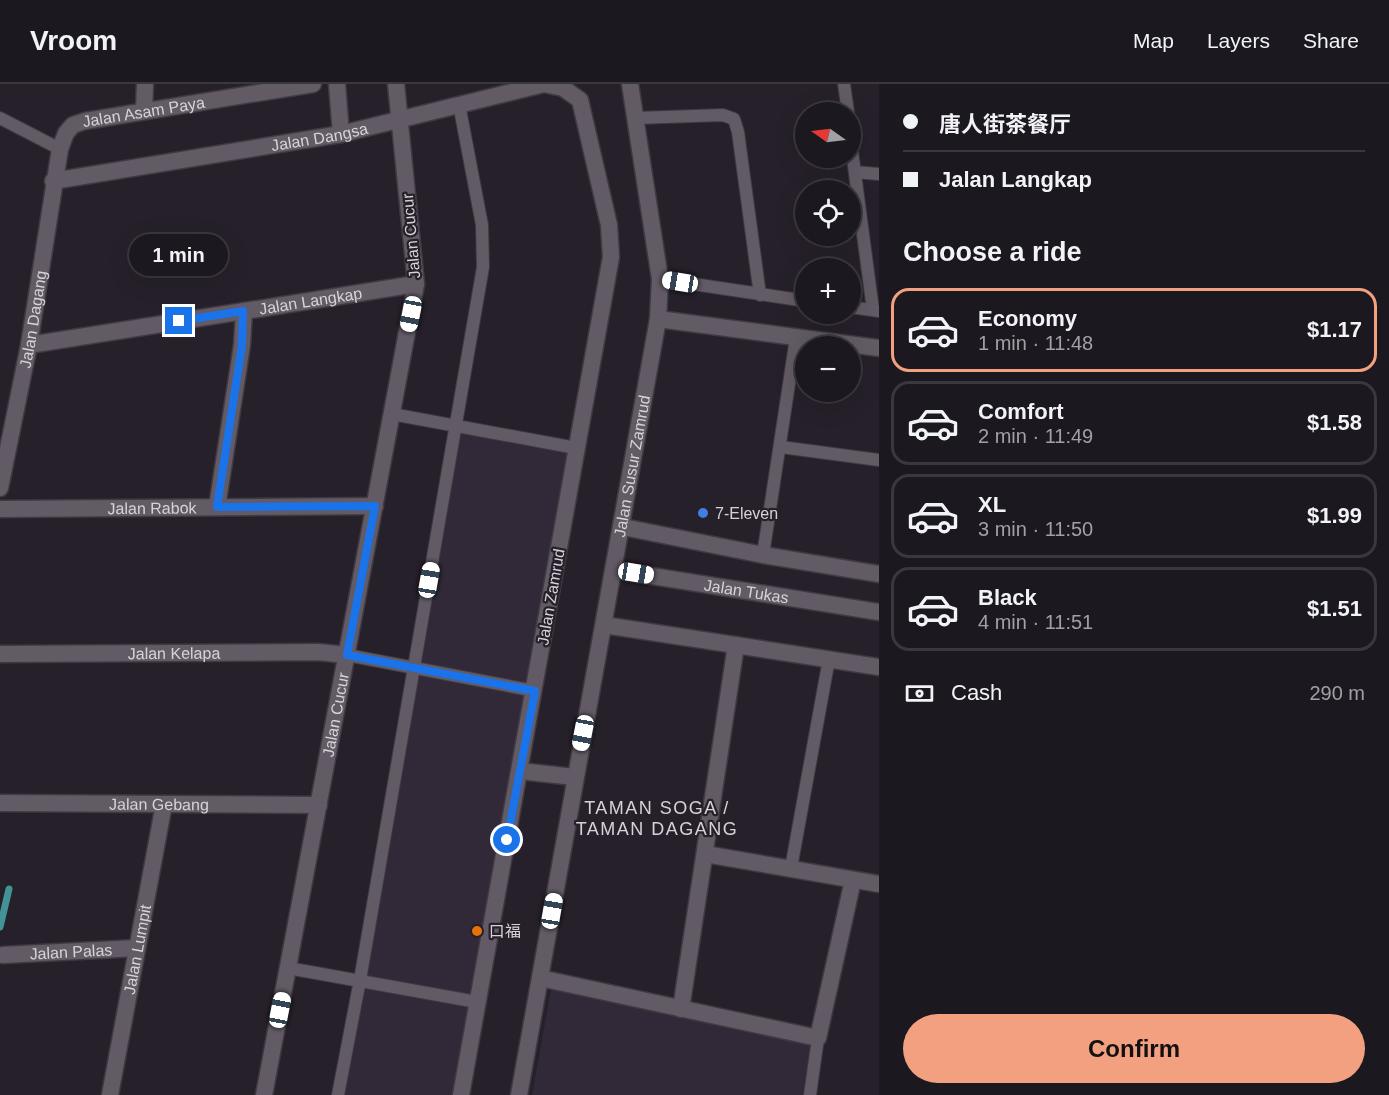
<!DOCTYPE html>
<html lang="en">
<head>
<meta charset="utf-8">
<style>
  :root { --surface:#1c1820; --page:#252129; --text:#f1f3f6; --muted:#a0a0a5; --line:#3a373e; --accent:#f3a081 }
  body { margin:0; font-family:Helvetica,"Noto Sans SC",sans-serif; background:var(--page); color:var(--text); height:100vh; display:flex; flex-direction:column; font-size:22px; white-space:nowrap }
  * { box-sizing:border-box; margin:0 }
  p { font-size:20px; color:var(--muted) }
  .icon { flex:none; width:33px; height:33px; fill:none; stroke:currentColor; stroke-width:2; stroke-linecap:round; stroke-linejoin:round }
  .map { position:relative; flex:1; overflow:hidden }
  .drawer { display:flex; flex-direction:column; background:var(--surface); width:510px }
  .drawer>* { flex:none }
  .banner { display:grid; align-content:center; height:132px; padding:0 24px; background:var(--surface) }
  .needle { width:39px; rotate:284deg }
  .controls { position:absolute; left:795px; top:18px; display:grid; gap:12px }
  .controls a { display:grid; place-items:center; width:66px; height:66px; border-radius:50%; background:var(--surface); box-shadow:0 6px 24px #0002,0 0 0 2px var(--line); font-size:30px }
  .end { position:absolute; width:27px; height:27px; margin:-14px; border:8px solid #1a73e8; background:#fff; box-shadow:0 0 0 3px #fff }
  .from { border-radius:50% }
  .bubble { position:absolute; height:42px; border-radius:21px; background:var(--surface); box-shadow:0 6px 24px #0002,0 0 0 2px var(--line); font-size:20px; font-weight:600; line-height:42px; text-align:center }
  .car { position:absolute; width:18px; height:36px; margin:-18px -9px; border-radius:8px; box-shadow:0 0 4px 2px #0007; background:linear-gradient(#fff 24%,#345 0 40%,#fff 0 76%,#345 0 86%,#fff 0) }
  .banner b { display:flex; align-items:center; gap:21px; height:57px; font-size:22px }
  .banner b+b { border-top:2px solid var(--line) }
  .banner i { width:15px; height:15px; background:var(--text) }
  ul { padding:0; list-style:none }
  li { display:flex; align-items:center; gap:18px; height:84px; margin:0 12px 9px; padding:0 12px; border:3px solid var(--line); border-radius:18px }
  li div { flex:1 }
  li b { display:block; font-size:22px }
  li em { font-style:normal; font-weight:600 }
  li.on { border-color:var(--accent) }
  li>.icon { width:54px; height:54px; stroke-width:1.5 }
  h2 { padding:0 24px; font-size:27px; line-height:72px }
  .pay { display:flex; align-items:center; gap:15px; height:66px; padding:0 24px; font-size:22px }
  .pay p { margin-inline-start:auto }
  .button { display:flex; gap:12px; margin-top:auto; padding:12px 24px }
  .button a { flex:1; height:69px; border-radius:36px; background:var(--accent); color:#111; font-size:24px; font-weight:600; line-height:69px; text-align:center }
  header { display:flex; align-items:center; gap:36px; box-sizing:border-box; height:84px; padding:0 30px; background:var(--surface); border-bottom:2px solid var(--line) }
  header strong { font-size:28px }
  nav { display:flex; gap:33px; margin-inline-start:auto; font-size:21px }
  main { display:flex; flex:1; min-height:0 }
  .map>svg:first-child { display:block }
</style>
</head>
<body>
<header>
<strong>Vroom</strong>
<nav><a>Map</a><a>Layers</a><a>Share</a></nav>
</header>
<main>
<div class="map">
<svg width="879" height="1011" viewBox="0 0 879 1011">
  <rect width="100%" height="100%" fill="#26202a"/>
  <!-- built -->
  <path fill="#322938" d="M 453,336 L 585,361 L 545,594 L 469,1011 L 333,1011 Z
    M 554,889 L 826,949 L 816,1011 L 532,1011 Z"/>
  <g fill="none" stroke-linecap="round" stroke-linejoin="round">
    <!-- stream -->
    <path stroke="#419396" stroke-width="7" d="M 0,843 L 9,805"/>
    <!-- service casing -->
    <g stroke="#3f3a42" stroke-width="14">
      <path id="service" d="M 844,0 L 848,28
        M 0,34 L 60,65
        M 636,34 L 723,31 L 734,35 L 738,48 L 760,211
        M 850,52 L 873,226
        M 855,88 L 879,90
        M 660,195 L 806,217
        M 850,223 L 879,227
        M 392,330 L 576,364
        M 781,363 L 879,376
        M 763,471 L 796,254
        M 347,571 L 535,607
        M 791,784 L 829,575
        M 288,884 L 477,918
        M 338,1011 L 360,896 L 483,183 L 482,141 L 459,20
        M 810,1011 L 818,954"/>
    </g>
    <!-- minor casing -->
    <g stroke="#3f3a42" stroke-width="19">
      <g id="minor">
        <path d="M 337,0 L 341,50"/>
        <path d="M 144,27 L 145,0"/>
        <path id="s1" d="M 53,97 L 341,50 L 544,0 L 563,4 L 580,16 L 609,141 L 611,173 L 461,1011"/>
        <path d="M 658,235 L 879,264"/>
        <path id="s2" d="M 29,261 L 416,200"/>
        <path d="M 217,423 L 242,261 L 244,227"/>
        <path id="s3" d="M 0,425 L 375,422"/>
        <path d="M 623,443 L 763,471 L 879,490"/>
        <path id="s4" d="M 614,486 L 879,528"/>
        <path d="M 604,541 L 879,583"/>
        <path id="s5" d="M 0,570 L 318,568 L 347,571"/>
        <path d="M 520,687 L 574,693"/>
        <path id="s6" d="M 0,719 L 319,721"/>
        <path d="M 705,770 L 879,800"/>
        <path id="s7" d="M 3,871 L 137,864"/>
        <path d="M 540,894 L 818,954 L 853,796"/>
        <path d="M 681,925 L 736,561"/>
        <path id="s8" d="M 110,1011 L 164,720"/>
        <path id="s9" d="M 264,1011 L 416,200 L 396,0"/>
      </g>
    </g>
    <!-- tertiary casing -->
    <g stroke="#3f3a42" stroke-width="19">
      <g id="tertiary">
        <path id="s10" d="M 0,404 L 29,261 L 60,65 L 66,49 L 73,41 L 85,37 L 313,0"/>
        <path id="s11" d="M 519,1011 L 658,235 L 660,195 L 630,0"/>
      </g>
    </g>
    <!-- service -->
    <use href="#service" stroke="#625b66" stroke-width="12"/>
    <!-- minor -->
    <use href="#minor" stroke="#625b66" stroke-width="16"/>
    <!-- tertiary -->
    <use href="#tertiary" stroke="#625b66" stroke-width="16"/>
  </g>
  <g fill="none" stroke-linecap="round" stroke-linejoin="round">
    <!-- route -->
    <path stroke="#1a73e8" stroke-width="8" d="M 179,237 L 243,227 L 242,261 L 217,423 L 375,422 L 347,571 L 535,607 L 507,756"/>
  </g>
  <!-- markers -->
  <circle fill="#3f7fe0" stroke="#26202a" stroke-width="2" cx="703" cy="429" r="6"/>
  <circle fill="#e8710a" stroke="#26202a" stroke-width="2" cx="477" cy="847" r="6"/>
  <g text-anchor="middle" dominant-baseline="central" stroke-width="4.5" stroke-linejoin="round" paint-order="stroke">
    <!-- street labels -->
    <g font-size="16" fill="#d6d2d9" stroke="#26202a">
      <text stroke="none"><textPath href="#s10" startOffset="444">Jalan Asam Paya</textPath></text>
      <text stroke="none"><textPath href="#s1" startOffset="270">Jalan Dangsa</textPath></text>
      <text transform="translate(411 152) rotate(-95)">Jalan Cucur</text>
      <text stroke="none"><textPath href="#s2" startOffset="285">Jalan Langkap</textPath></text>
      <text stroke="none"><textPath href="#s10" startOffset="172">Jalan Dagang</textPath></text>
      <text stroke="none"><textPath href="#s11" startOffset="639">Jalan Susur Zamrud</textPath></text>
      <text stroke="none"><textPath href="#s3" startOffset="152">Jalan Rabok</textPath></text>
      <text stroke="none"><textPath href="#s4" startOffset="134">Jalan Tukas</textPath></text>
      <text transform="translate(551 513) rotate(-80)">Jalan Zamrud</text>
      <text stroke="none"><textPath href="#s5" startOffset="174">Jalan Kelapa</textPath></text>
      <text stroke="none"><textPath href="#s9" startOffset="387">Jalan Cucur</textPath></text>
      <text stroke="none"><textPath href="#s6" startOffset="159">Jalan Gebang</textPath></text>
      <text stroke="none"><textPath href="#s8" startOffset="148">Jalan Lumpit</textPath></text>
      <text stroke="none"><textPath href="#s7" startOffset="68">Jalan Palas</textPath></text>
    </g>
    <!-- poi labels -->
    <g font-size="16" fill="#d6d2d9" stroke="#26202a" text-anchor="start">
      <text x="715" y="429">7-Eleven</text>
      <text x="489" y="847">口福</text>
    </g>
    <!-- neighbourhood labels -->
    <g font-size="18" letter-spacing="1.5" fill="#d6d2d9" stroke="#26202a">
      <text x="657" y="724">TAMAN SOGA /<tspan x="657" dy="21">TAMAN DAGANG</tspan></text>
    </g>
  </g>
</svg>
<div class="controls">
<a><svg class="needle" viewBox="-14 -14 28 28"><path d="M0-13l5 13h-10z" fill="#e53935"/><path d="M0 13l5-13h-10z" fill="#a0a0a5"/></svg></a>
<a><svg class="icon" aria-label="locate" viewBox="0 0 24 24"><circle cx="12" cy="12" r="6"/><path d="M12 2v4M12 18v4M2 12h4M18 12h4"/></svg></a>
<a>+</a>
<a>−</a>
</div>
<i class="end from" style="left:507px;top:756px"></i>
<i class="end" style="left:179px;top:237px"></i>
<div class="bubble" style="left:129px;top:150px;width:99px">1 min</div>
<i class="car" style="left:680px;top:198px;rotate:279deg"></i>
<i class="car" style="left:411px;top:230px;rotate:191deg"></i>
<i class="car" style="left:636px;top:489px;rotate:99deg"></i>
<i class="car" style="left:429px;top:496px;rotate:10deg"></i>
<i class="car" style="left:583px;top:649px;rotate:191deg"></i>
<i class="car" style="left:552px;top:827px;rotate:10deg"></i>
<i class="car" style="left:280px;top:926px;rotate:11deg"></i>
</div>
<section class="drawer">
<div class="banner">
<b><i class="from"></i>唐人街茶餐厅</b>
<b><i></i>Jalan Langkap</b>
</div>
<h2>Choose a ride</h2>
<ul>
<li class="on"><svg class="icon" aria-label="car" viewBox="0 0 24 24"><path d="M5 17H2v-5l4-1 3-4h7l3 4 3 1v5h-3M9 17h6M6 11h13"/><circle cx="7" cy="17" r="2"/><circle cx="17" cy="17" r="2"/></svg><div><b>Economy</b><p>1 min · 11:48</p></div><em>$1.17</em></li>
<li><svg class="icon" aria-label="car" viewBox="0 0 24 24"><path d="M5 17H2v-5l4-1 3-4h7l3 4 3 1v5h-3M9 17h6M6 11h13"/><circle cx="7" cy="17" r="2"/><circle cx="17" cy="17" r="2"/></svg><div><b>Comfort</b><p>2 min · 11:49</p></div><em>$1.58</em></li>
<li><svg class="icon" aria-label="car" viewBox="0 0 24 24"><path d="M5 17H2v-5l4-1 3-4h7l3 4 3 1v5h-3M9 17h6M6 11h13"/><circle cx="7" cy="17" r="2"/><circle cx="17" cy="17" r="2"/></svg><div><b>XL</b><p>3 min · 11:50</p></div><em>$1.99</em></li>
<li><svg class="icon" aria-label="car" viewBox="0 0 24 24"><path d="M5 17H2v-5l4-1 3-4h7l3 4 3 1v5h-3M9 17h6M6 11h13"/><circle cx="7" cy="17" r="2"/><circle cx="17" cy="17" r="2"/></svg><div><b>Black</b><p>4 min · 11:51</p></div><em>$1.51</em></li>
</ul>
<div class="pay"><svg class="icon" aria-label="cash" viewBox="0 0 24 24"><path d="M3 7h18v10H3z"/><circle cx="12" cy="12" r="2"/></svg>Cash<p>290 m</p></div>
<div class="button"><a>Confirm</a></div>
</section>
</main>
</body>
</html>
